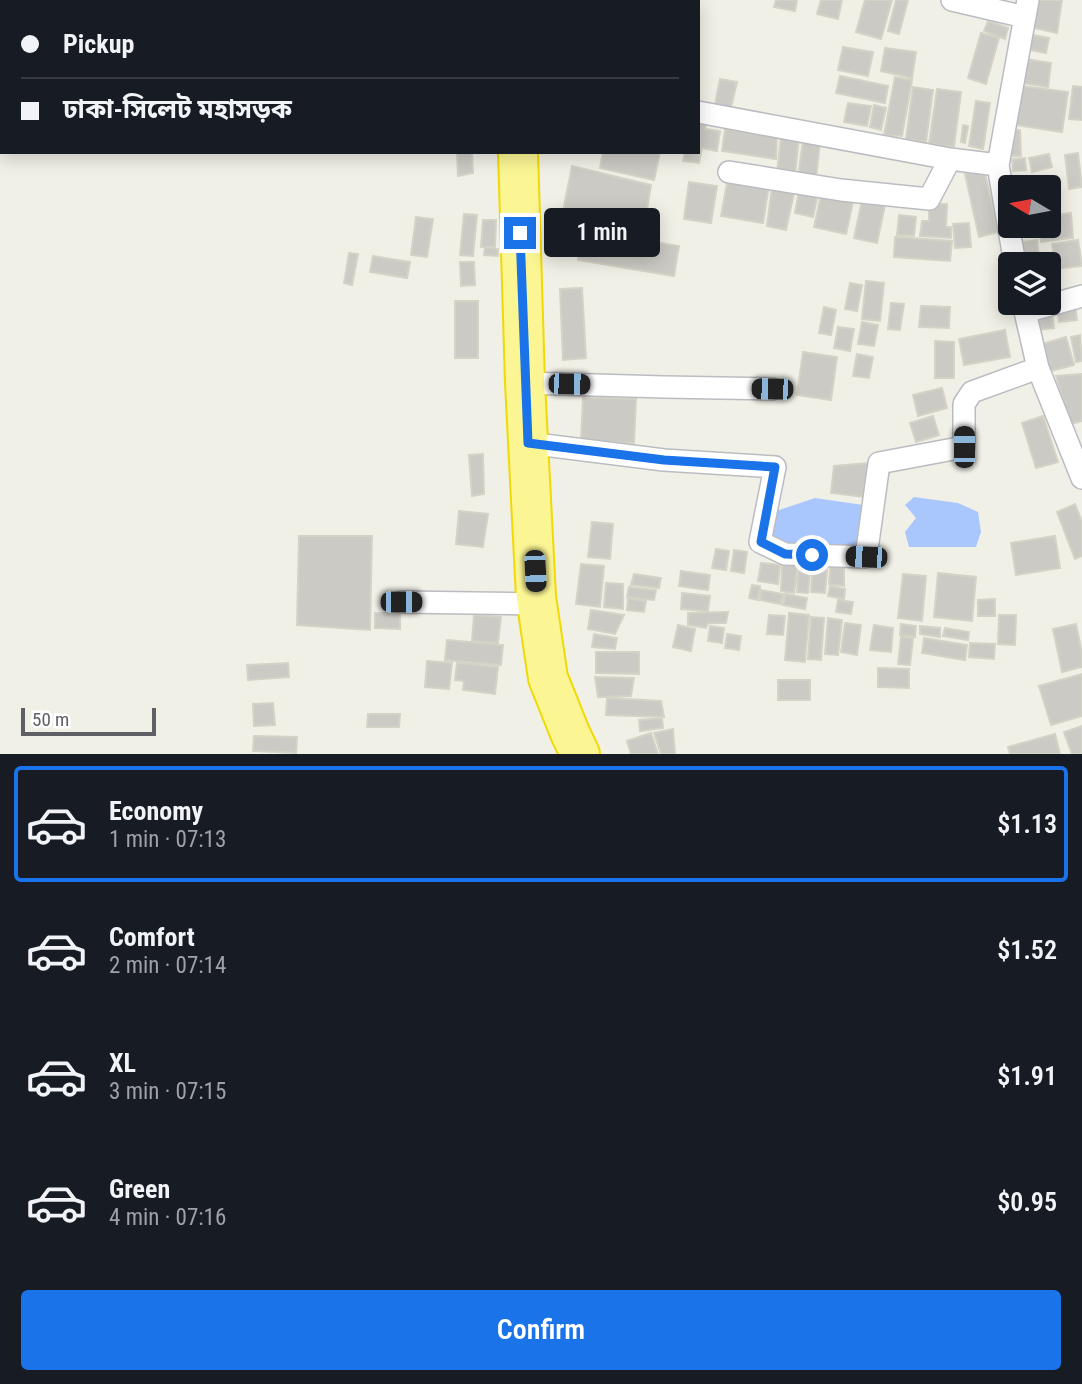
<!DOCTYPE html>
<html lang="en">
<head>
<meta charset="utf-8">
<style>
  :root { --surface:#171b24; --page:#20242c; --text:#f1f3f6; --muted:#9ea1a6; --line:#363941; --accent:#1a73e8 }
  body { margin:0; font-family:"Roboto Condensed","Noto Sans Bengali",sans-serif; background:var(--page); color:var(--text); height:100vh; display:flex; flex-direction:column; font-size:26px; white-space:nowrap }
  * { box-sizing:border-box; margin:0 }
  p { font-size:23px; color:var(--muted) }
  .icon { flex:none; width:38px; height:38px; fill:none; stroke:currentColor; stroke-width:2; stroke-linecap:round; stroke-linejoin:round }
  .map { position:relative; height:754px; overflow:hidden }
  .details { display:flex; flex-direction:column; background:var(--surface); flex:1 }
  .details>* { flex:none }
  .top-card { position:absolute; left:0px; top:0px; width:700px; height:154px; box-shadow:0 4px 18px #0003; display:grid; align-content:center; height:154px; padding:0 21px; background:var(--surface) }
  .needle { width:46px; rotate:280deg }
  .fabs { position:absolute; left:998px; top:175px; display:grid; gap:14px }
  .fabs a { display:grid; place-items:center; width:63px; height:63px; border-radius:7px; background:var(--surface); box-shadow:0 4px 18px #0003; font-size:35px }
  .scale { position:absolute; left:21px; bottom:18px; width:135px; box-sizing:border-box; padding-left:7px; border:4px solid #5e6066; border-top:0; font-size:19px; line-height:24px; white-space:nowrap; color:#5e6066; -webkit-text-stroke:5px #fff; paint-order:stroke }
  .end { position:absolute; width:32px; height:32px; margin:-16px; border:9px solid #1a73e8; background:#fff; box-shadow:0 0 0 4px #fff }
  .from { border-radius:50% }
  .bubble { position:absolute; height:49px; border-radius:7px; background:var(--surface); box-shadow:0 4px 18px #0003; font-size:23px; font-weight:600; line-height:49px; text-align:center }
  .car { position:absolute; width:21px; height:42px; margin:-21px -10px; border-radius:9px; box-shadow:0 0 5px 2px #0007; background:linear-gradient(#222 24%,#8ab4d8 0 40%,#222 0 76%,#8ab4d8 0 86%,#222 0) }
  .top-card b { display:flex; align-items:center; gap:24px; height:66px; font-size:26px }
  .top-card b+b { border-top:2px solid var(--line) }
  .top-card i { width:18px; height:18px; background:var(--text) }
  ul { padding:12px 0 0; list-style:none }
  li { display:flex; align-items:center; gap:21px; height:116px; margin:0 14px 10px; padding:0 7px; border:4px solid transparent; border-radius:7px }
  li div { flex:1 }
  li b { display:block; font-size:26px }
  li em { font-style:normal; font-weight:600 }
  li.selected { border-color:var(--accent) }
  li>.icon { width:63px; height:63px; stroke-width:1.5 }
  .primary-button { display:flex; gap:14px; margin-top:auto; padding:14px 21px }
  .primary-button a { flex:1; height:80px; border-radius:7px; background:var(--accent); color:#fff; font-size:28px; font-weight:600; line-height:80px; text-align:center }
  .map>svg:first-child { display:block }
</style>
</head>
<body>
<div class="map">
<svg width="1082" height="754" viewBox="0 0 1082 754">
  <rect width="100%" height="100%" fill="#f0f0e7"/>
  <!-- water -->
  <path fill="#a9c7fd" d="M 914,497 L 958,503 L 978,512 L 981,532 L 976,547 L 909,547 L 905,532 L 916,518 L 905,505 Z
    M 815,498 L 870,506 L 864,551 L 772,542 L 773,512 Z"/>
  <!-- building -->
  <path fill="#cccac4" stroke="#d5d3c5" stroke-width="2" d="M 776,0 L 797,0 L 795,11 L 774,7 Z
    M 821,0 L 842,0 L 838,19 L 817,14 Z
    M 865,0 L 892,0 L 881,39 L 856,32 Z
    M 896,0 L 908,0 L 899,34 L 888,31 Z
    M 1037,0 L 1062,0 L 1057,33 L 1030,27 Z
    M 988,21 L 1008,28 L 1005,39 L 984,31 Z
    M 981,33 L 999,38 L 986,84 L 968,78 Z
    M 1028,34 L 1049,38 L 1046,53 L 1025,49 Z
    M 843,47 L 873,52 L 868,76 L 838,70 Z
    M 885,48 L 916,52 L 912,78 L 881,71 Z
    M 1020,58 L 1051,63 L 1048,87 L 1016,82 Z
    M 840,76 L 888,86 L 885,103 L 836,93 Z
    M 895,77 L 912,80 L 902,136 L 884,135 Z
    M 720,79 L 737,82 L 730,112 L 714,109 Z
    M 1022,86 L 1068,92 L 1062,132 L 1016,125 Z
    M 1073,86 L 1082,87 L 1082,120 L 1069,119 Z
    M 913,87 L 933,90 L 926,142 L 906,139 Z
    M 937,89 L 961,92 L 954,147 L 929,144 Z
    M 976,101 L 990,103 L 983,149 L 969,146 Z
    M 848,103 L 871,106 L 867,126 L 844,122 Z
    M 874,105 L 886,108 L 881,130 L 870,127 Z
    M 698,114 L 707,116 L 705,129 L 720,131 L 717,151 L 702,148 L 699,163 L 683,161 L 685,152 L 698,152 Z
    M 963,125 L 968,126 L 965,143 L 961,142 Z
    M 725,129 L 777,136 L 776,159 L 722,151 Z
    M 1007,130 L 1020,130 L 1021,156 L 1008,156 Z
    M 781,136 L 799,138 L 795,175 L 777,173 Z
    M 803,140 L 820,142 L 816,179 L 798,177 Z
    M 457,152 L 472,152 L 473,173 L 458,176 Z
    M 603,152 L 660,152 L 654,180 L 600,168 Z
    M 1078,153 L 1082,187 L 1069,189 L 1065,155 Z
    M 1049,154 L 1052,167 L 1032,172 L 1029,158 Z
    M 1025,158 L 1026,170 L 1013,171 L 1012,159 Z
    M 572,166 L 651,185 L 643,235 L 562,216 Z
    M 984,169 L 998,232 L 979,237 L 965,174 Z
    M 728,178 L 769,185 L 763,223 L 721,216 Z
    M 689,182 L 717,186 L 711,223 L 684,219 Z
    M 772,186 L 795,189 L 786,230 L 767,226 Z
    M 799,190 L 818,194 L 813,217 L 795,213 Z
    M 821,195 L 853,202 L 846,234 L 814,227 Z
    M 862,200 L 885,205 L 877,243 L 854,238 Z
    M 929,204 L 947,204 L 946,227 L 951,227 L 951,238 L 920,236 L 922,221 L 929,221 Z
    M 1071,213 L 1073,238 L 1041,242 L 1040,226 L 1048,226 L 1048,216 Z
    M 464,214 L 477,215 L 473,256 L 460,255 Z
    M 899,215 L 916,217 L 914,236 L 897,235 Z
    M 416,217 L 433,219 L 427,257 L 411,255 Z
    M 483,220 L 496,220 L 495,247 L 481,247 Z
    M 969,223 L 971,247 L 955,248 L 953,224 Z
    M 583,230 L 679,246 L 674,276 L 578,260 Z
    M 895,237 L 952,241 L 950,261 L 894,257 Z
    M 1037,240 L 1040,264 L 1025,264 L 1022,242 Z
    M 1078,240 L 1082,266 L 1056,269 L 1052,244 Z
    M 485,247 L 498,249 L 498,256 L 484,255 Z
    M 349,253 L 358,254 L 352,285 L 344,283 Z
    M 373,256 L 410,262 L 407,278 L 370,272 Z
    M 460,262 L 474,262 L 475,285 L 461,286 Z
    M 866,281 L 884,283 L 880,321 L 862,319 Z
    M 850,283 L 862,285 L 857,311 L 845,309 Z
    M 582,288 L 586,358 L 563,360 L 560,289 Z
    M 455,301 L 478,301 L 478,358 L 455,358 Z
    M 891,303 L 904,304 L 900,330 L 888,329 Z
    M 1075,304 L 1077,320 L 1059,322 L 1057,307 Z
    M 921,306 L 950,307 L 949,328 L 919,327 Z
    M 824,307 L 836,310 L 831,335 L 819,333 Z
    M 1052,312 L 1054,328 L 1036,330 L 1033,315 Z
    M 862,322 L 878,325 L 874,346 L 858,344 Z
    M 838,327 L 854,329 L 850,351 L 834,348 Z
    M 1005,330 L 1010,357 L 964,365 L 959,339 Z
    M 1080,335 L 1082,361 L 1076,362 L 1071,337 Z
    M 1066,337 L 1074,365 L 1043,373 L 1036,346 Z
    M 935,341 L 954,342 L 954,378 L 935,378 Z
    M 803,352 L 837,357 L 831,400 L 797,395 Z
    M 857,354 L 873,357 L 869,378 L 853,376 Z
    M 1082,374 L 1082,421 L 1071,424 L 1056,376 Z
    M 942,388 L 947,408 L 918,416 L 913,395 Z
    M 583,397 L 636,399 L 634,443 L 581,441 Z
    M 933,416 L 939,435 L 916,442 L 910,423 Z
    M 1043,416 L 1058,462 L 1036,468 L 1022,423 Z
    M 483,454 L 484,494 L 472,496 L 469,455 Z
    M 868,463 L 863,497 L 831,493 L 834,466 Z
    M 1075,504 L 1082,522 L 1082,556 L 1075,559 L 1057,512 Z
    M 459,511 L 488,514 L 483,547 L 456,544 Z
    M 592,522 L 613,524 L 610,559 L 588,557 Z
    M 299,536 L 372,536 L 370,630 L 297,625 Z
    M 1055,536 L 1060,568 L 1016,575 L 1011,543 Z
    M 716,549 L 729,551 L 726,570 L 712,568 Z
    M 734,550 L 747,552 L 744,573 L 731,571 Z
    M 831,559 L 844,560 L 844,586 L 829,584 Z
    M 799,561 L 811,562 L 808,593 L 797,592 Z
    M 813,561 L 828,561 L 825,593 L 811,592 Z
    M 761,563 L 780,565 L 778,584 L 758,581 Z
    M 581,564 L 604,566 L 600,607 L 576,604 Z
    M 782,565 L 798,565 L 794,593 L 781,591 Z
    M 681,571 L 710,575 L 708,590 L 679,586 Z
    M 938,573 L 976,577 L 972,621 L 934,617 Z
    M 634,574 L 661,578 L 659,588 L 631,585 Z
    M 903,574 L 926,576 L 922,621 L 898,618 Z
    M 606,583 L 623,584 L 623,609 L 604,607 Z
    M 752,585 L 760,586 L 758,600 L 749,598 Z
    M 830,586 L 845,589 L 844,599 L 828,596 Z
    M 629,587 L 656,590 L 654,600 L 627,597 Z
    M 761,590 L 783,594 L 781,604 L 760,600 Z
    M 682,593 L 710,596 L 708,611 L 681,609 Z
    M 785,594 L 807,598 L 805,609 L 783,605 Z
    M 628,598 L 646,601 L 644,612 L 627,610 Z
    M 995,599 L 995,616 L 978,616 L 978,600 Z
    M 838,600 L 853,602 L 851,614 L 836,612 Z
    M 591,610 L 624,615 L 615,634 L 588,629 Z
    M 728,612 L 726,623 L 708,623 L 706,628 L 688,625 L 688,613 Z
    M 375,613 L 400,613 L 400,629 L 375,628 Z
    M 789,613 L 809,615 L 805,662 L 785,660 Z
    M 474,615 L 501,617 L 498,643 L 472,641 Z
    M 769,615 L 785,616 L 783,635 L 767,634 Z
    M 999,615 L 1016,615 L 1015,645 L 998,644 Z
    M 811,617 L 824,618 L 821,660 L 808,659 Z
    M 828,618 L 842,620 L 838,655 L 825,654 Z
    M 845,623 L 861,625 L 857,655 L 841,652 Z
    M 901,624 L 916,626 L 915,637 L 900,635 Z
    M 1076,624 L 1082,653 L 1082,667 L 1062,672 L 1053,629 Z
    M 678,625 L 695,629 L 691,651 L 673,647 Z
    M 874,625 L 893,628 L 891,652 L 870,650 Z
    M 710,626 L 724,628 L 722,643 L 708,641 Z
    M 920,626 L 940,628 L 940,637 L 920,634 Z
    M 945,628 L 969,632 L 968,640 L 943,636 Z
    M 594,634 L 617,638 L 615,649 L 592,647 Z
    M 727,634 L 741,636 L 739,650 L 725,648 Z
    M 901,637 L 913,638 L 910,665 L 898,664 Z
    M 924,638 L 967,645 L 965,660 L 922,653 Z
    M 447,640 L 503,645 L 501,665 L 445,660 Z
    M 970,643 L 995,644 L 994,659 L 969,657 Z
    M 596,652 L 639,652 L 639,674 L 596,673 Z
    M 427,661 L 452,663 L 449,689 L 425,687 Z
    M 288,663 L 289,677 L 248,680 L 247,665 Z
    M 457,663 L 498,667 L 495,694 L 463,690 L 464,681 L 455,680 Z
    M 878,668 L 909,669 L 909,688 L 878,687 Z
    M 1082,674 L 1082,716 L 1051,725 L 1039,686 Z
    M 595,677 L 634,678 L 631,696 L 598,697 Z
    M 778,680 L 810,680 L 810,700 L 778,700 Z
    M 607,698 L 661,701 L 664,717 L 606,715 Z
    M 273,703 L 275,725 L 254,726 L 253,704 Z
    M 368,714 L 400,714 L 399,727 L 367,727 Z
    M 662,718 L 663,728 L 640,731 L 639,720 Z
    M 1082,726 L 1082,754 L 1072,754 L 1064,732 Z
    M 673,729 L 675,754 L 661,754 L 654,733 Z
    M 651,733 L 658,754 L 631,754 L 627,741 Z
    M 1055,734 L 1060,754 L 1010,754 L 1008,747 Z
    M 254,736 L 297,737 L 296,753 L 253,751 Z"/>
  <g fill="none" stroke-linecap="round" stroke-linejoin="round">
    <!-- street casing -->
    <g stroke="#bbbcc2" stroke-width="24">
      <path id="street" d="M 952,0 L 1025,17
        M 698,112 L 950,159 L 998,165
        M 729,172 L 841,190 L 929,199 L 950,159
        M 1015,264 L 998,165 L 1028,0
        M 1023,303 L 1038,368 L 1082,478
        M 1025,312 L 1082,296
        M 525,383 L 664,387 L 772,389
        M 528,443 L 664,460 L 775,467 L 760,542 L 785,554 L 866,557 L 879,463 L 964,447 L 964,404 L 972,392 L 1038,368
        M 401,602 L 537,604"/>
    </g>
    <!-- highway casing -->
    <g stroke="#f1d905" stroke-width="42">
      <path id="highway" d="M 514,0 L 514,2
        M 518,152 L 525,383 L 536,597 L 548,678 L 570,733 L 580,754"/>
    </g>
    <!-- street -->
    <use href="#street" stroke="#fff" stroke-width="21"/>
    <!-- highway -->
    <use href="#highway" stroke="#fbf693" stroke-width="38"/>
  </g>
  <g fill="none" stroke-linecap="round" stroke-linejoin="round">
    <!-- route -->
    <path stroke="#1a73e8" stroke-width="9" d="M 520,233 L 528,443 L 664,460 L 775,467 L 761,542 L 785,554 L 812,555"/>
  </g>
</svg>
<div class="fabs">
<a><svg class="needle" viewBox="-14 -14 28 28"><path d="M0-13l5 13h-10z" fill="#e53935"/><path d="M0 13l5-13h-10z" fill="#9ea1a6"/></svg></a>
<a><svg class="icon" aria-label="layers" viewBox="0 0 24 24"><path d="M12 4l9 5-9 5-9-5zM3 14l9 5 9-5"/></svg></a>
</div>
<div class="scale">50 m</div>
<i class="end from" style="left:812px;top:555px"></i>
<i class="end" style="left:520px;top:233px"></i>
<div class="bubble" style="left:544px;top:208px;width:116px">1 min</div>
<i class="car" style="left:569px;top:384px;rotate:91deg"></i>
<i class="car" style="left:772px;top:389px;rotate:271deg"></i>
<i class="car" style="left:964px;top:447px;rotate:0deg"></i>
<i class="car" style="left:866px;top:557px;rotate:272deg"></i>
<i class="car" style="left:535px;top:571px;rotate:177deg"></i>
<i class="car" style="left:401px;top:602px;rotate:90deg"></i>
<div class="top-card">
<b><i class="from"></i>Pickup</b>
<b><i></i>ঢাকা-সিলেট মহাসড়ক</b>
</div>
</div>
<section class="details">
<ul>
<li class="selected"><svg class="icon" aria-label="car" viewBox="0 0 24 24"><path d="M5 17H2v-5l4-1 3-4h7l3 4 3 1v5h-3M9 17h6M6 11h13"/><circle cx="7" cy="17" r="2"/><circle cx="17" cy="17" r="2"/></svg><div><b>Economy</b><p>1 min · 07:13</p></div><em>$1.13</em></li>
<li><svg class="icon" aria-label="car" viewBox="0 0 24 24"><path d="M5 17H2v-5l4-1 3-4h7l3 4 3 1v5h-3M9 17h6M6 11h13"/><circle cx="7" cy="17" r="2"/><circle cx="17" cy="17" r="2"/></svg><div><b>Comfort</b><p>2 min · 07:14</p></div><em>$1.52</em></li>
<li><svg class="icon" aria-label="car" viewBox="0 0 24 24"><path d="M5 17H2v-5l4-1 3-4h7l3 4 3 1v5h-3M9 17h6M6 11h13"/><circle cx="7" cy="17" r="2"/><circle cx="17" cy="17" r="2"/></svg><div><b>XL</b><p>3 min · 07:15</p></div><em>$1.91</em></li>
<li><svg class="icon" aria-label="car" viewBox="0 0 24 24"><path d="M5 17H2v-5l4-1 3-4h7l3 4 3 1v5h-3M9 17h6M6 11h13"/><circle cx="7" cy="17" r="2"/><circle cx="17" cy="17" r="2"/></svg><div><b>Green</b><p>4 min · 07:16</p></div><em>$0.95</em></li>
</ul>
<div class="primary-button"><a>Confirm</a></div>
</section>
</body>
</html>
